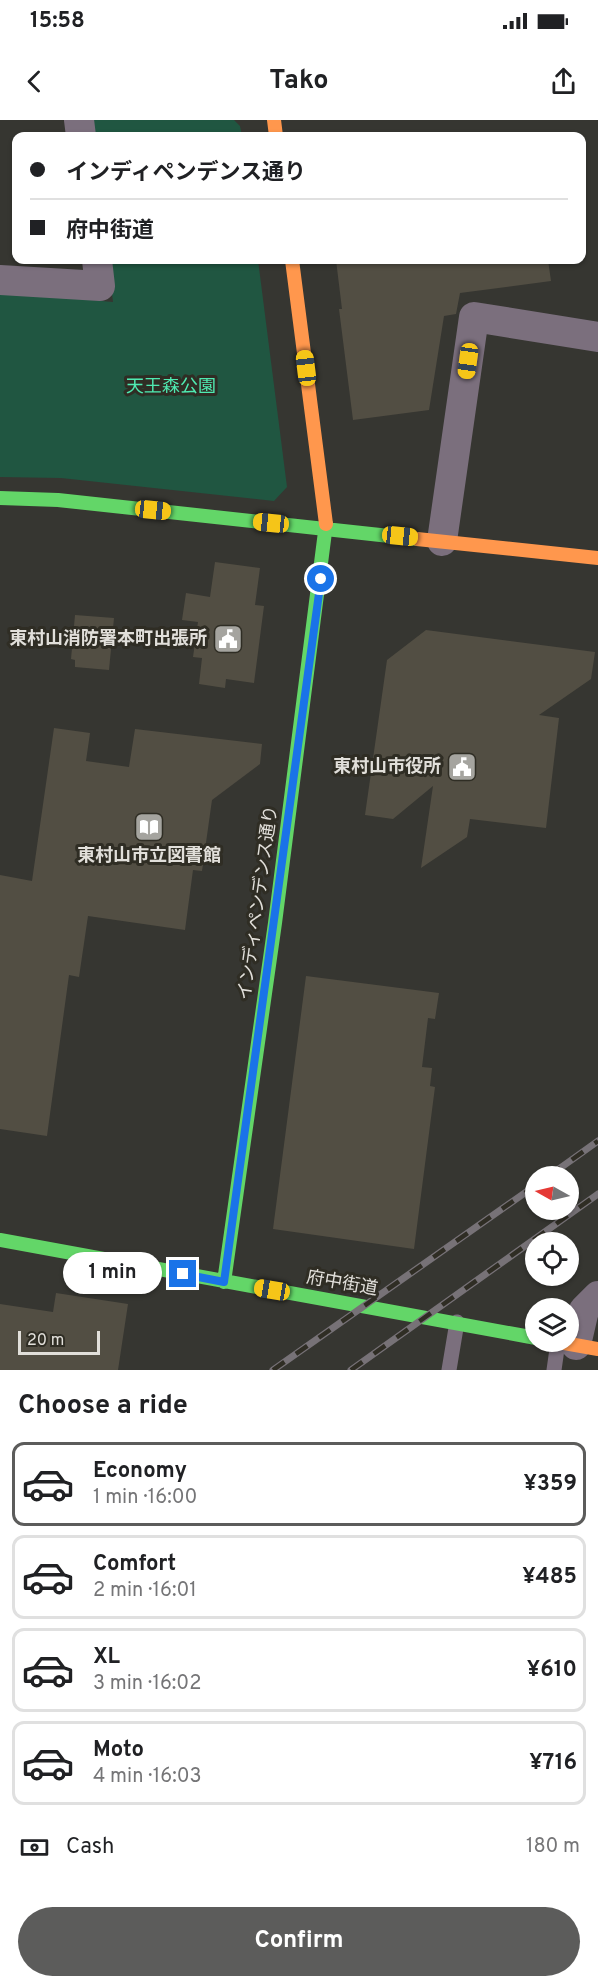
<!DOCTYPE html>
<html lang="en">
<head>
<meta charset="utf-8">
<style>
  :root { --surface:#fff; --page:#f6f6f6; --text:#202124; --muted:#757577; --line:#e0e0e0; --accent:#5c5c5b }
  body { margin:0; font-family:Overpass,"Noto Sans JP",sans-serif; background:var(--page); color:var(--text); height:100vh; display:flex; flex-direction:column; font-size:22px; white-space:nowrap }
  * { box-sizing:border-box; margin:0 }
  p { font-size:20px; color:var(--muted) }
  .icon { flex:none; width:33px; height:33px; fill:none; stroke:currentColor; stroke-width:2; stroke-linecap:round; stroke-linejoin:round }
  .map { position:relative; height:1250px; overflow:hidden }
  .details { display:flex; flex-direction:column; background:var(--surface); flex:1 }
  .details>* { flex:none }
  .banner { position:absolute; left:12px; top:12px; width:574px; height:132px; border-radius:12px; box-shadow:0 2px 4px #0004; display:grid; align-content:center; height:132px; padding:0 18px; background:var(--surface) }
  .needle { width:39px; rotate:278deg }
  .buttons { position:absolute; left:525px; top:1046px; display:grid; gap:12px }
  .buttons a { display:grid; place-items:center; width:54px; height:54px; border-radius:50%; background:var(--surface); box-shadow:0 2px 4px #0004; font-size:30px }
  .scale { position:absolute; left:18px; bottom:15px; width:82px; box-sizing:border-box; padding-left:6px; border:3px solid #e1dfda; border-top:0; font-size:16px; line-height:21px; white-space:nowrap; color:#e1dfda; -webkit-text-stroke:4px #2f2d24; paint-order:stroke }
  .end { position:absolute; width:27px; height:27px; margin:-14px; border:8px solid #1a73e8; background:#fff; box-shadow:0 0 0 3px #fff }
  .from { border-radius:50% }
  .bubble { position:absolute; height:42px; border-radius:21px; background:var(--surface); box-shadow:0 2px 4px #0004; font-size:20px; font-weight:700; line-height:42px; text-align:center }
  .car { position:absolute; width:18px; height:36px; margin:-18px -9px; border-radius:8px; box-shadow:0 0 4px 2px #0007; background:linear-gradient(#f5c518 24%,#345 0 40%,#f5c518 0 76%,#345 0 86%,#f5c518 0) }
  .banner b { display:flex; align-items:center; gap:21px; height:57px; font-size:22px }
  .banner b+b { border-top:2px solid var(--line) }
  .banner i { width:15px; height:15px; background:var(--text) }
  ul { padding:0; list-style:none }
  li { display:flex; align-items:center; gap:18px; height:84px; margin:0 12px 9px; padding:0 6px; border:3px solid var(--line); border-radius:12px }
  li div { flex:1 }
  li b { display:block; font-size:22px }
  li em { font-style:normal; font-weight:700 }
  li.active { border-color:var(--accent) }
  li>.icon { width:54px; height:54px; stroke-width:1.5 }
  h2 { padding:0 18px; font-size:27px; line-height:72px }
  .pay { display:flex; align-items:center; gap:15px; height:66px; padding:0 18px; font-size:22px }
  .pay p { margin-inline-start:auto }
  .primary-button { display:flex; gap:12px; margin-top:auto; padding:12px 18px }
  .primary-button a { flex:1; height:69px; border-radius:36px; background:var(--accent); color:#fff; font-size:24px; font-weight:700; line-height:69px; text-align:center }
  .status { display:flex; justify-content:space-between; align-items:center; height:42px; padding:0 30px; background:var(--surface); direction:ltr }
  .status svg { height:16px; fill:currentColor }
  header { display:flex; justify-content:space-between; align-items:center; height:78px; padding:0 18px; background:var(--surface); font-size:27px; font-weight:700 }
  .map>svg:first-child { display:block }
</style>
</head>
<body>
<div class="status"><b>15:58</b><svg viewBox="0 0 49 12"><path d="M0 12V9h3v3zM5 12V6h3v6zM10 12V3h3v9zM15 12V0h3v12zM26 1h20v11H26zM47 4h2v5h-2z"/></svg></div>
<header><svg class="icon" aria-label="back" viewBox="0 0 24 24"><path d="M15 5l-7 7 7 7"/></svg>Tako<svg class="icon" aria-label="share" viewBox="0 0 24 24"><path d="M12 15V3M7 8l5-5 5 5M5 13v7h14v-7"/></svg></header>
<div class="map">
<svg width="598" height="1250" viewBox="0 0 598 1250">
  <rect width="100%" height="100%" fill="#363631"/>
  <!-- green -->
  <path fill="#205641" d="M 91,0 L 234,0 L 240,6 L 242,16 L 93,16 Z
    M 108,140 L 258,140 L 287,367 L 274,381 L 61,358 L 0,357 L 0,172 L 113,182 Z"/>
  <!-- building -->
  <path fill="#524e43" d="M 336,140 L 548,140 L 551,161 L 460,173 L 456,194 L 444,196 L 429,290 L 353,300 L 339,189 L 342,189 Z
    M 215,442 L 260,448 L 255,485 L 264,486 L 254,563 L 226,559 L 225,568 L 199,564 L 202,538 L 193,537 L 198,502 L 182,500 L 186,473 L 210,477 Z
    M 75,495 L 114,498 L 109,550 L 75,547 L 75,540 L 71,539 Z
    M 426,510 L 595,532 L 591,559 L 539,595 L 559,598 L 546,708 L 470,699 L 467,717 L 421,748 L 433,666 L 393,699 L 365,695 L 387,540 Z
    M 54,608 L 90,613 L 86,641 L 129,647 L 135,609 L 262,624 L 260,644 L 212,680 L 202,751 L 193,750 L 185,810 L 88,796 L 79,857 L 69,855 L 47,1016 L 0,1009 L 0,755 L 32,761 Z
    M 306,856 L 439,873 L 435,899 L 428,898 L 422,947 L 432,948 L 430,966 L 435,967 L 414,1129 L 273,1109 Z
    M 56,1173 L 128,1184 L 118,1250 L 0,1250 L 0,1184 L 53,1192 Z"/>
  <g fill="none" stroke-linecap="round" stroke-linejoin="round">
    <!-- lane -->
    <path stroke="#7b6f7d" stroke-width="15" d="M 449,1250 L 457,1202
      M 554,1250 L 558,1222"/>
    <!-- street -->
    <path stroke="#7b6f7d" stroke-width="30" d="M 79,0 L 81,16
      M 0,160 L 100,166 L 97,140
      M 442,421 L 474,197 L 598,217
      M 576,1225 L 584,1190 L 598,1176"/>
    <!-- fast -->
    <path stroke="#63d668" stroke-width="14" d="M 0,378 L 58,380 L 417,419
      M 0,1120 L 536,1218
      M 224,1162 L 275,803 L 326,404"/>
    <!-- slow -->
    <path stroke="#ff974d" stroke-width="14" d="M 274,0 L 276,16
      M 292,140 L 326,404
      M 417,419 L 598,438
      M 553,1221 L 598,1229"/>
    <!-- rail casing -->
    <g stroke="#777277" stroke-width="7">
      <path id="rail" d="M 549,1056 L 598,1021
        M 273,1250 L 536,1065
        M 351,1250 L 598,1074"/>
    </g>
    <!-- rail -->
    <use href="#rail" stroke="#2f2d24" stroke-width="4.5" stroke-dasharray="14" stroke-linecap="butt"/>
  </g>
  <g fill="none" stroke-linecap="round" stroke-linejoin="round">
    <!-- route -->
    <path stroke="#1a73e8" stroke-width="8" d="M 183,1154 L 224,1162 L 321,459"/>
  </g>
  <!-- icons -->
  <defs>
    <g id="civic-square" transform="scale(1.5)"><rect x="-9" y="-9" width="18" height="18" rx="4" fill="#a5a49f" stroke="#2f2d24"/><path d="M-.6-6.5H3V-4.5H.6V-3L4-1V1h2V6H-6V1h2V-1L-.6-3ZM-1.2 2.5V6h2.4V2.5Z" fill="#fff"/></g>
    <g id="library-square" transform="scale(1.5)"><rect x="-9" y="-9" width="18" height="18" rx="4" fill="#a5a49f" stroke="#2f2d24"/><path d="M-6-4Q-3-5.5-.7-3.5V5Q-3 3-6 4ZM6-4Q3-5.5 .7-3.5V5Q3 3 6 4Z" fill="#fff"/></g>
  </defs>
  <g fill-rule="evenodd">
    <use href="#civic-square" x="228" y="519"/>
    <use href="#civic-square" x="462" y="647"/>
    <use href="#library-square" x="149" y="707"/>
  </g>
  <g text-anchor="middle" dominant-baseline="central" stroke-width="6" stroke-linejoin="round" paint-order="stroke">
    <!-- park labels -->
    <g font-size="18" fill="#4feab1" stroke="#2f2d24">
      <text x="171" y="267">天王森公園</text>
    </g>
    <!-- poi labels -->
    <g font-size="18" font-weight="bold" fill="#e1dfda" stroke="#2f2d24" text-anchor="end">
      <text x="207" y="519">東村山消防署本町出張所</text>
      <text x="441" y="647">東村山市役所</text>
      <text x="149" y="736" text-anchor="middle">東村山市立図書館</text>
    </g>
    <!-- street labels -->
    <g font-size="18" fill="#e1dfda" stroke="#2f2d24">
      <text transform="translate(259 783) rotate(-82)">インディペンデンス通り</text>
      <text transform="translate(342 1164) rotate(10)">府中街道</text>
    </g>
  </g>
</svg>
<div class="buttons">
<a><svg class="needle" viewBox="-14 -14 28 28"><path d="M0-13l5 13h-10z" fill="#e53935"/><path d="M0 13l5-13h-10z" fill="#757577"/></svg></a>
<a><svg class="icon" aria-label="locate" viewBox="0 0 24 24"><circle cx="12" cy="12" r="6"/><path d="M12 2v4M12 18v4M2 12h4M18 12h4"/></svg></a>
<a><svg class="icon" aria-label="layers" viewBox="0 0 24 24"><path d="M12 4l9 5-9 5-9-5zM3 14l9 5 9-5"/></svg></a>
</div>
<div class="scale">20 m</div>
<i class="end from" style="left:321px;top:459px"></i>
<i class="end" style="left:183px;top:1154px"></i>
<div class="bubble" style="left:63px;top:1132px;width:99px">1 min</div>
<i class="car" style="left:468px;top:241px;rotate:188deg"></i>
<i class="car" style="left:306px;top:248px;rotate:353deg"></i>
<i class="car" style="left:153px;top:390px;rotate:96deg"></i>
<i class="car" style="left:271px;top:403px;rotate:276deg"></i>
<i class="car" style="left:400px;top:416px;rotate:96deg"></i>
<i class="car" style="left:272px;top:1170px;rotate:280deg"></i>
<div class="banner">
<b><i class="from"></i>インディペンデンス通り</b>
<b><i></i>府中街道</b>
</div>
</div>
<section class="details">
<h2>Choose a ride</h2>
<ul>
<li class="active"><svg class="icon" aria-label="car" viewBox="0 0 24 24"><path d="M5 17H2v-5l4-1 3-4h7l3 4 3 1v5h-3M9 17h6M6 11h13"/><circle cx="7" cy="17" r="2"/><circle cx="17" cy="17" r="2"/></svg><div><b>Economy</b><p>1 min · 16:00</p></div><em>¥359</em></li>
<li><svg class="icon" aria-label="car" viewBox="0 0 24 24"><path d="M5 17H2v-5l4-1 3-4h7l3 4 3 1v5h-3M9 17h6M6 11h13"/><circle cx="7" cy="17" r="2"/><circle cx="17" cy="17" r="2"/></svg><div><b>Comfort</b><p>2 min · 16:01</p></div><em>¥485</em></li>
<li><svg class="icon" aria-label="car" viewBox="0 0 24 24"><path d="M5 17H2v-5l4-1 3-4h7l3 4 3 1v5h-3M9 17h6M6 11h13"/><circle cx="7" cy="17" r="2"/><circle cx="17" cy="17" r="2"/></svg><div><b>XL</b><p>3 min · 16:02</p></div><em>¥610</em></li>
<li><svg class="icon" aria-label="car" viewBox="0 0 24 24"><path d="M5 17H2v-5l4-1 3-4h7l3 4 3 1v5h-3M9 17h6M6 11h13"/><circle cx="7" cy="17" r="2"/><circle cx="17" cy="17" r="2"/></svg><div><b>Moto</b><p>4 min · 16:03</p></div><em>¥716</em></li>
</ul>
<div class="pay"><svg class="icon" aria-label="cash" viewBox="0 0 24 24"><path d="M3 7h18v10H3z"/><circle cx="12" cy="12" r="2"/></svg>Cash<p>180 m</p></div>
<div class="primary-button"><a>Confirm</a></div>
</section>
</body>
</html>
